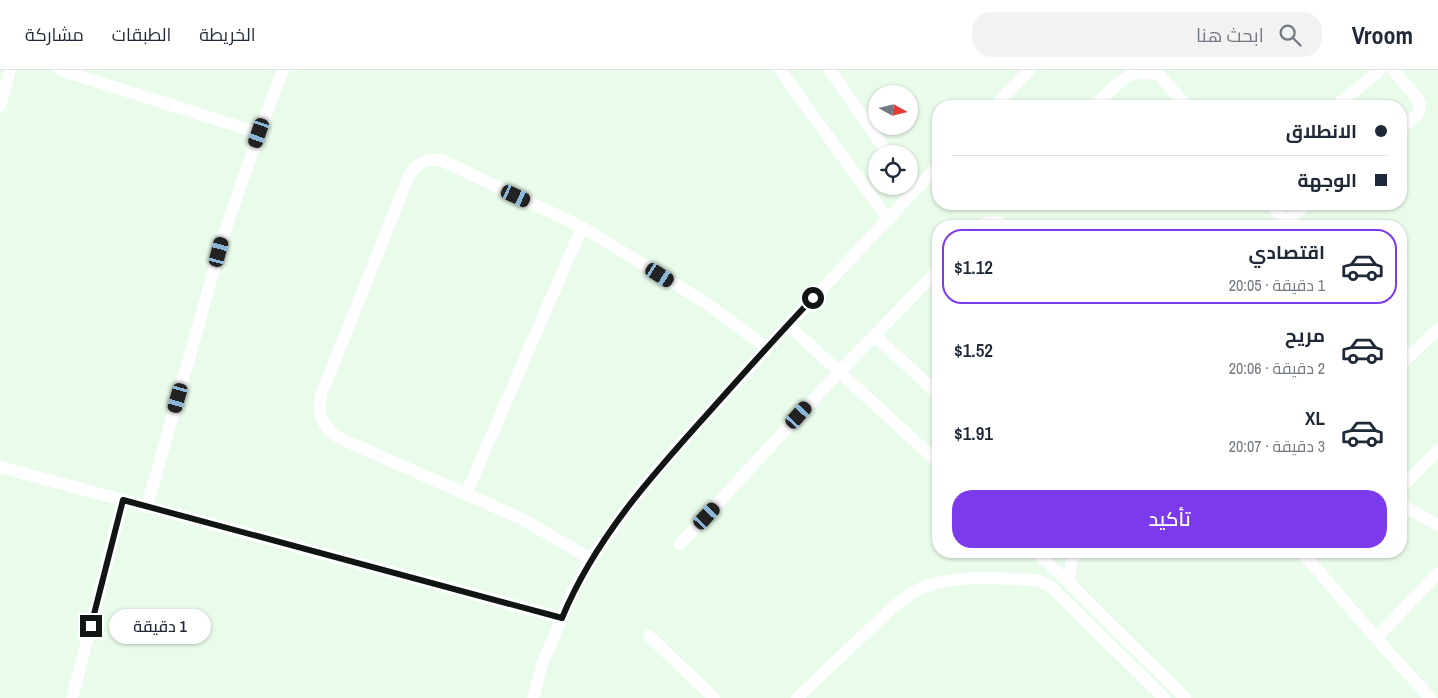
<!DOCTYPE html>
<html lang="ar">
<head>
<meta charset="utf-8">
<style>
  :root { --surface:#fff; --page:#f2f2f3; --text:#1f2937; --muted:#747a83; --line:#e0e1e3; --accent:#7c3aed }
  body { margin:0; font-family:"Archivo Narrow",Cairo,sans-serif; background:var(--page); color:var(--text); direction:rtl; height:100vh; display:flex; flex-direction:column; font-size:19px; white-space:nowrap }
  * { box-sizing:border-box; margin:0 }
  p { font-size:16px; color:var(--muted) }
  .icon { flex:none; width:28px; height:28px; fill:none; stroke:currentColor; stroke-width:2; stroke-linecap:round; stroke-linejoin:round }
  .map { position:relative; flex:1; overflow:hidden; direction:ltr }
  .sheet { position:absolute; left:932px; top:150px; width:475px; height:338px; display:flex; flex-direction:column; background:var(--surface); border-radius:20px; box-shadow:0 1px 4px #0004; direction:rtl }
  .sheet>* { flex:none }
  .guide { position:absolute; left:932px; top:30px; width:475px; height:110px; border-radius:20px; box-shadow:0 1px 4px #0004; direction:rtl; display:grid; align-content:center; height:110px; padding:0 20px; background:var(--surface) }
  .needle { width:32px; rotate:98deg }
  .tools { position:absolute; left:868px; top:15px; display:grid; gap:10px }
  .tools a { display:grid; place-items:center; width:50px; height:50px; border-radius:50%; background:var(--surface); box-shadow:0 1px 4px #0004; font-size:25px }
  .end { position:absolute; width:22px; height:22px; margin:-11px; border:6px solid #101611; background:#fff; box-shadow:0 0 0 2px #fff }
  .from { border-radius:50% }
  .bubble { position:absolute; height:35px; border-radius:18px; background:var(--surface); box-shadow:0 1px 4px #0004; font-size:16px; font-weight:600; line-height:35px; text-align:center; direction:rtl }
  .car { position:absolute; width:15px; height:30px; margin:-15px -8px; border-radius:6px; box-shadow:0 0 4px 1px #0007; background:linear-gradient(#222 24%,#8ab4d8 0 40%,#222 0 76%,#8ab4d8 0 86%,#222 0) }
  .guide b { display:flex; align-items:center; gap:18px; height:48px; font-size:19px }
  .guide b+b { border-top:1px solid var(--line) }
  .guide i { width:12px; height:12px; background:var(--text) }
  ul { padding:9px 0 0; list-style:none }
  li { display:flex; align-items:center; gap:15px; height:75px; margin:0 10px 8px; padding:0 10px; border:2px solid transparent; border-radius:20px }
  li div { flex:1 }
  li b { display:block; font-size:19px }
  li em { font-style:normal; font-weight:600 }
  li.selected { border-color:var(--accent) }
  li>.icon { width:45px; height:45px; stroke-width:1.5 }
  .button { display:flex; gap:10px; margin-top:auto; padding:10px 20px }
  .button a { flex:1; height:58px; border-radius:20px; background:var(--accent); color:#fff; font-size:20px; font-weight:600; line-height:58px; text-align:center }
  header { display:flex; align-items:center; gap:30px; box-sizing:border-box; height:70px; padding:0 25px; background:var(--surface); border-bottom:1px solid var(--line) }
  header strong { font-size:24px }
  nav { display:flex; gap:28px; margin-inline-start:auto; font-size:18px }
  .search { width:350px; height:45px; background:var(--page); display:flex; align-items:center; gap:12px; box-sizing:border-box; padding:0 18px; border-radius:20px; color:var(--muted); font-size:19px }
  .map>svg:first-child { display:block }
</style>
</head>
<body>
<header>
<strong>Vroom</strong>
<div class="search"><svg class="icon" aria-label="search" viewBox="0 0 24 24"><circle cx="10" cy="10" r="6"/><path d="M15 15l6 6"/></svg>ابحث هنا</div>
<nav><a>الخريطة</a><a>الطبقات</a><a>مشاركة</a></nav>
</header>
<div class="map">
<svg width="1438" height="628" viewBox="0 0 1438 628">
  <rect width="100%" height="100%" fill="#e9fbea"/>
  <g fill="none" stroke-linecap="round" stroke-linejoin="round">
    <!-- lane -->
    <path stroke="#fff" stroke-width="12" d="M 60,0 L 259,63
      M 780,0 L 887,148
      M 830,0 L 888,84
      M 1393,0 L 1418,29 L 1420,34 L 1418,44 L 1401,58
      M 0,36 L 10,0
      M 995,36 L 1029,0
      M 1093,36 C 1100,30 1107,24 1114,17 C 1129,3 1138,0 1159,5 L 1187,36
      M 1336,36 L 1380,0
      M 1271,134 L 1290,156
      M 980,156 C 989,151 997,151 1006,156
      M 1283,156 L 1305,134
      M 788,255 L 939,393
      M 874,265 L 939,325
      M 1401,294 L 1438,259
      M 0,397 L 562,548
      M 1401,418 L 1438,380
      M 466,424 L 582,157
      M 1401,435 L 1438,455
      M 147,437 L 224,164 L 259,63 L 283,0
      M 680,474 L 839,302 L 939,199
      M 976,481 L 985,481
      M 1035,481 L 1068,512 L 1185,628
      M 1301,481 L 1376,568 L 1430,628
      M 591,489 L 522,449 L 337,367 C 321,355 316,341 322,322 L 408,108 C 416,93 424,89 441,90 L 582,157 L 706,233 L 767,278
      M 1068,512 L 1074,481
      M 649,566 L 714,628
      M 1376,568 L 1438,503
      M 72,628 L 123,430
      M 533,628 L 542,594 L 572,523 L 591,489 L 628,437 L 662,394 L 788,255 L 939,95
      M 797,628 L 894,536 C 904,529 913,521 924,517 C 960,504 999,509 1036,510 L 1044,513 L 1050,516 L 1164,628"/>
  </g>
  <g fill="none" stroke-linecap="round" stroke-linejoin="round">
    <!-- route -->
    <path stroke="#101611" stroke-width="6" d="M 91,556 L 123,430 L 562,548 C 595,468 653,404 710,341 C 744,303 778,265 813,228"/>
  </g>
</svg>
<div class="tools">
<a><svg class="needle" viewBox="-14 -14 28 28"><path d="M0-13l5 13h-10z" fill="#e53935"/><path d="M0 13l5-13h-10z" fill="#747a83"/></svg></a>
<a><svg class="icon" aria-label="locate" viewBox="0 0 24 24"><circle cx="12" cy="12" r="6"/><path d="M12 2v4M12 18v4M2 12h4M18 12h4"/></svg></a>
</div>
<i class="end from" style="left:813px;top:228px"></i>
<i class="end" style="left:91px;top:556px"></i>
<div class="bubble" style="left:109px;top:539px;width:102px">1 دقيقة</div>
<i class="car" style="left:259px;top:63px;rotate:199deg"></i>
<i class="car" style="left:516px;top:126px;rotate:115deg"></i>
<i class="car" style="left:219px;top:182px;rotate:15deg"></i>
<i class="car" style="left:660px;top:205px;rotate:122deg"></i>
<i class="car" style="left:178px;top:328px;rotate:196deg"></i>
<i class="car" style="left:799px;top:345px;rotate:42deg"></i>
<i class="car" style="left:707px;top:446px;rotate:43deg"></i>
<div class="guide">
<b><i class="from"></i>الانطلاق</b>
<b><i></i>الوجهة</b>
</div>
<section class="sheet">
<ul>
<li class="selected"><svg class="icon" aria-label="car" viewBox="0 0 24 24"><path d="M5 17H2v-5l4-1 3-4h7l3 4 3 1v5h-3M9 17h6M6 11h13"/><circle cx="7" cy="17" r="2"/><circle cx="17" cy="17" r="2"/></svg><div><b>اقتصادي</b><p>1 دقيقة · 20:05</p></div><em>$1.12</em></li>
<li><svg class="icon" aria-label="car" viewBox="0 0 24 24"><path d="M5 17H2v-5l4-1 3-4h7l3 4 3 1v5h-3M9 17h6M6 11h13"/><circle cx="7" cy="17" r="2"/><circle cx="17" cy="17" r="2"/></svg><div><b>مريح</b><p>2 دقيقة · 20:06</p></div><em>$1.52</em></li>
<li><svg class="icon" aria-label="car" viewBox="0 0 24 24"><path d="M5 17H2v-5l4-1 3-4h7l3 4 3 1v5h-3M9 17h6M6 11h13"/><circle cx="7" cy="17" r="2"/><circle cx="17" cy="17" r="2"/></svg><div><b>XL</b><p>3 دقيقة · 20:07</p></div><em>$1.91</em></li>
</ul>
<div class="button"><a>تأكيد</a></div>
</section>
</div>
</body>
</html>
